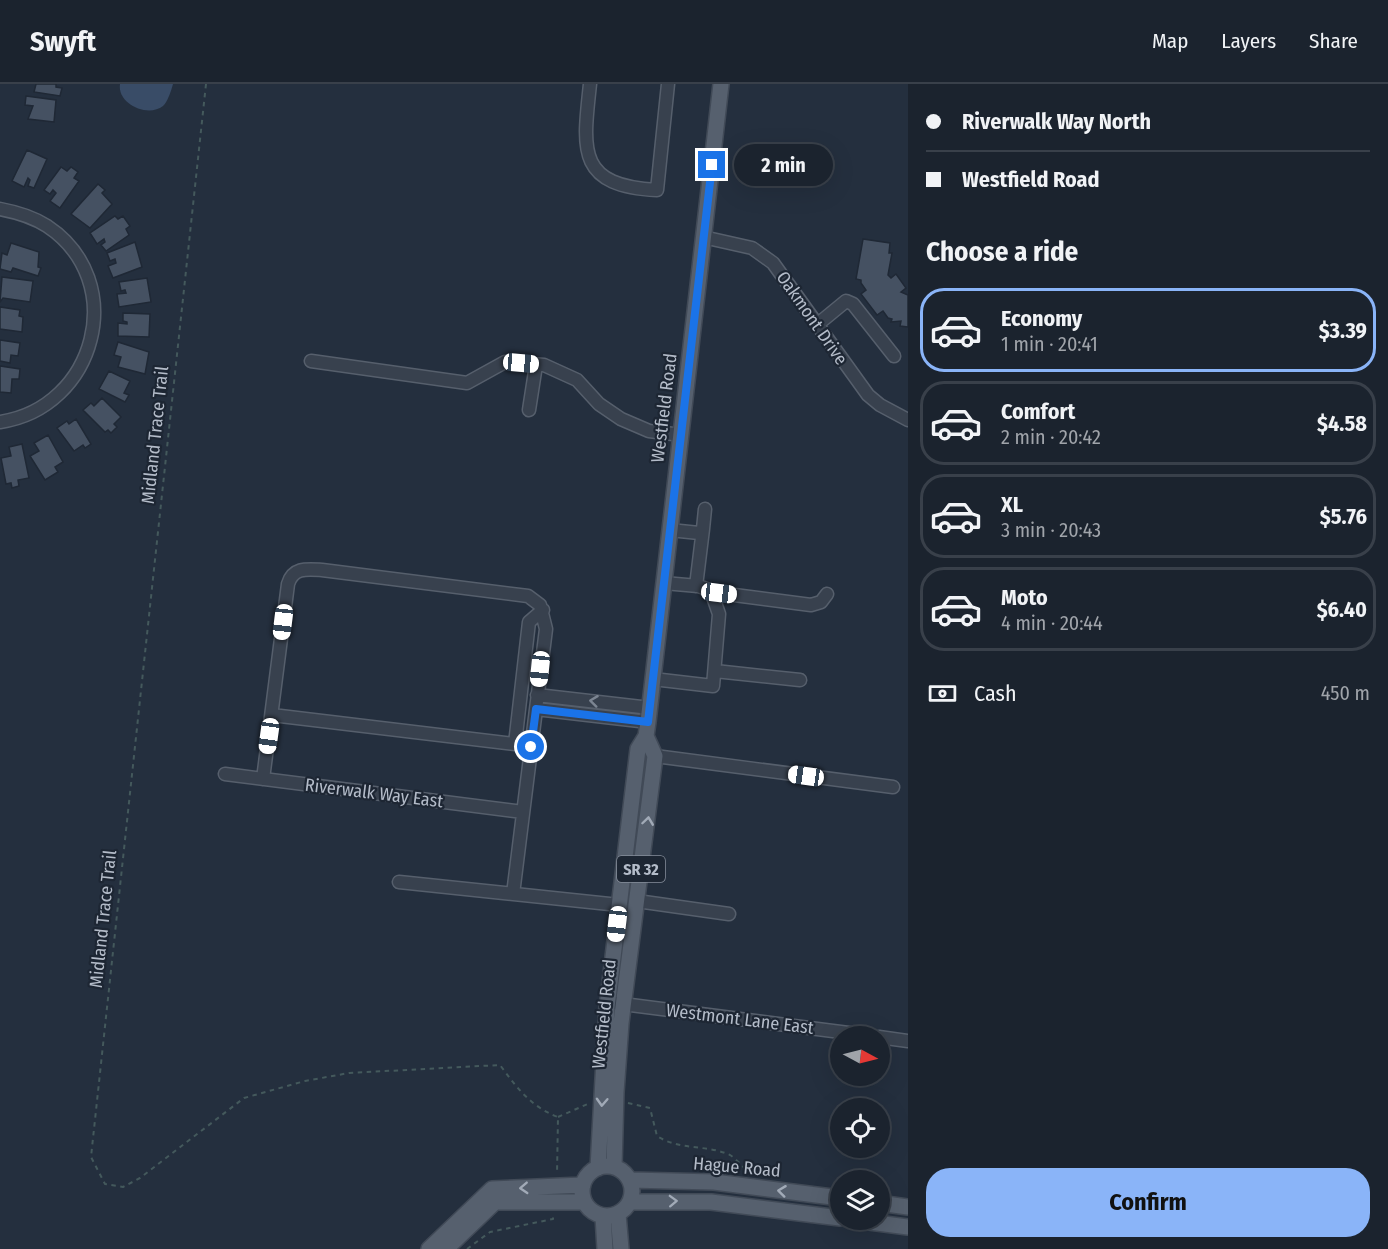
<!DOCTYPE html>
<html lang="en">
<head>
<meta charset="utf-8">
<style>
  :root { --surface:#1b232e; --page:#242b36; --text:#f1f3f6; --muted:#a0a4aa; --line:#39404a; --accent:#8ab4f8 }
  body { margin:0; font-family:"Fira Sans Condensed",sans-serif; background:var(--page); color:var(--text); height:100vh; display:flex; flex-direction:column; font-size:22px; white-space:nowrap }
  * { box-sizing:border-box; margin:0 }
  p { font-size:20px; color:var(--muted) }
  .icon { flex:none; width:33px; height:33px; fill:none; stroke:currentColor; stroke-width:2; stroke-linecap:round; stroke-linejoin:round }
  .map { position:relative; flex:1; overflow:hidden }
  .side { display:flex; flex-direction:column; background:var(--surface); width:480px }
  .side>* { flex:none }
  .hud { display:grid; align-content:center; height:132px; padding:0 18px; background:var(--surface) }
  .needle { width:39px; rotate:97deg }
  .tools { position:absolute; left:830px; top:942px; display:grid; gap:12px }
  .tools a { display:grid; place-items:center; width:60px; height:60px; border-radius:50%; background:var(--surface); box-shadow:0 6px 24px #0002,0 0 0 2px var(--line); font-size:30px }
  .end { position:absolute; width:27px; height:27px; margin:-14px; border:8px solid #1a73e8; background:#fff; box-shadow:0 0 0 3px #fff }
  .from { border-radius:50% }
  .bubble { position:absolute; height:42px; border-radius:21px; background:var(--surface); box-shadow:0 6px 24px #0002,0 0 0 2px var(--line); font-size:20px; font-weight:700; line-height:42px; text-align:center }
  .car { position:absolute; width:18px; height:36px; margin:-18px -9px; border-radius:8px; box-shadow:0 0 4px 2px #0007; background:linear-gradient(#fff 24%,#345 0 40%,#fff 0 76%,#345 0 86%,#fff 0) }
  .hud b { display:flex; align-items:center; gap:21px; height:57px; font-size:22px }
  .hud b+b { border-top:2px solid var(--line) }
  .hud i { width:15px; height:15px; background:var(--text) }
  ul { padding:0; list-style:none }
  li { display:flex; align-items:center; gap:18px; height:84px; margin:0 12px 9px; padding:0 6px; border:3px solid var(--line); border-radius:24px }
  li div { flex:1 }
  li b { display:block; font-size:22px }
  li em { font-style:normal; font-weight:700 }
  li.active { border-color:var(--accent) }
  li>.icon { width:54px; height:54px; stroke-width:1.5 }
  h2 { padding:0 18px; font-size:27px; line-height:72px }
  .pay { display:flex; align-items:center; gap:15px; height:66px; padding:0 18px; font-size:22px }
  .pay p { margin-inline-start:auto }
  .action { display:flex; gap:12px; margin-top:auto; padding:12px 18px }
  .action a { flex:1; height:69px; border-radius:24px; background:var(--accent); color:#111; font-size:24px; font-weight:700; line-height:69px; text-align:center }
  header { display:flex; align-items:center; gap:36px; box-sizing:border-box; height:84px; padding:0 30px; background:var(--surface); border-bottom:2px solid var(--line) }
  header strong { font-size:28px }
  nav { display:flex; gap:33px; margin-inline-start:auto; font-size:21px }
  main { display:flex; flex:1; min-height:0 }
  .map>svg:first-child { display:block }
</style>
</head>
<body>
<header>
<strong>Swyft</strong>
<nav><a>Map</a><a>Layers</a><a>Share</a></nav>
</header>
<main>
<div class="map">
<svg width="908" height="1165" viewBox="0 0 908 1165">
  <rect width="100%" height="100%" fill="#242f3e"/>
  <!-- water -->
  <path fill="#394c67" d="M 120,0 L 173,0 C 171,7 168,17 163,22 C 148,34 117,20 120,0 Z"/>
  <!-- building -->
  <path fill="#455162" stroke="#1f2835" stroke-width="1.5" d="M 36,0 L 56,0 L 56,3 L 62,4 L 60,12 L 34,8 Z
    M 26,12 L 56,16 L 54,38 L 28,35 L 33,22 L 25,21 Z
    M 27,66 L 47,75 L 34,104 L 28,102 L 30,96 L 28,94 L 24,103 L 12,97 Z
    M 61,83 L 67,87 L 71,83 L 78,88 L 74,94 L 79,97 L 60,124 L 50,117 L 56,109 L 53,106 L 50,110 L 44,106 Z
    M 98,100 L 105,106 L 102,109 L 112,120 L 90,144 L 71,130 Z
    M 115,132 L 118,135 L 123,132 L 130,142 L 126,145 L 129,151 L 106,167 L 101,161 L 105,158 L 104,155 L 97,160 L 90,149 Z
    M 863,155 L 890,159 L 889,169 L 892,169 L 888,191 L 891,194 L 896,190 L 906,204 L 901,208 L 908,211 L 908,243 L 900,242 L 901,237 L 891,238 L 892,235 L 888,234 L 883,227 L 877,231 L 861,210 L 866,206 L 861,199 L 861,196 L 856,195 Z
    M 135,158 L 142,183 L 113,194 L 108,182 L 116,179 L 115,175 L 110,177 L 107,169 Z
    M 11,159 L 39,168 L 38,183 L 41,184 L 38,192 L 13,184 L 11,188 L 0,185 L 2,169 L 7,171 Z
    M 2,193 L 33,197 L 30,218 L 3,214 L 0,218 Z
    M 147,194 L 151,218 L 119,223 L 117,210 L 126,209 L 125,206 L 121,207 L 119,198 Z
    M 0,223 L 20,226 L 19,232 L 23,233 L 22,248 L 0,245 Z
    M 123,229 L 150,230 L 149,253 L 118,252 L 118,239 L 127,240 L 127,238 L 123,237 Z
    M 0,256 L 20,259 L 18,272 L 11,271 L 10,279 L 0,277 Z
    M 118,258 L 149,268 L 145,290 L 118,283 L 121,273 L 114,271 Z
    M 0,282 L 20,285 L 19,295 L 12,295 L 11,309 L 0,308 Z
    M 109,287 L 130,297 L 124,309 L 129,311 L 125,318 L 99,305 Z
    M 102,314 L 121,333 L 114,340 L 117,343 L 111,349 L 108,346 L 105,348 L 83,326 L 91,319 L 94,322 Z
    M 76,335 L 91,360 L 85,364 L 83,361 L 74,367 L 57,344 L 67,337 L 69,340 Z
    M 48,351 L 63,378 L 55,383 L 58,388 L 45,396 L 30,372 L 39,367 L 34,359 Z
    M 22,360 L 29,394 L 18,396 L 19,402 L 12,404 L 11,399 L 6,400 L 1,374 L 11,372 L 9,363 Z"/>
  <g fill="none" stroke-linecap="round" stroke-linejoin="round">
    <!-- minor casing -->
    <g stroke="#565f6c" stroke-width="15">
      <path id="minor" d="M 590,0 C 583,65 576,102 657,106 L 668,0
        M 0,125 C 16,128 33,133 47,142 C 130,197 96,324 0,338
        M 703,153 L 752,164 L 773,179 L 868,311 L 880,321 L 908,336
        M 818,240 L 846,217 L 853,220 L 894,272
        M 311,277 L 467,299 L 505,278 L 544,281 L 577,296 L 599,320 L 621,335 L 649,347 L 681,351
        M 529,326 L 536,281
        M 670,446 L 699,449 L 703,445 L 705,425
        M 664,499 L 698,502 L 719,509 L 811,521 L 821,518 L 827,510
        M 696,502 L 703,445
        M 715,587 L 800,596
        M 653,595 L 713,602 L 719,530 L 711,507
        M 537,611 L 650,624
        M 536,625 L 648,638
        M 272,631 L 531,662
        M 515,660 L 529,538 L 543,526
        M 655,672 L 893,703
        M 225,690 L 523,728
        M 263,695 L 288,500 C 293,483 307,485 322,486 L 528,512 L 540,521 L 546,545 L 513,810
        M 399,798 L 619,821
        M 637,817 L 729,830
        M 615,919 L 872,952
        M 879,953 L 908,957"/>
    </g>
    <!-- major casing -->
    <g stroke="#414a57" stroke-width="18">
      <path id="major" d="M582 1107a25 25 0 1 1 50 0a25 25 0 1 1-50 0Z
        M 614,1083 L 616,1008 L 621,939 L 655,672 L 646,652
        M 598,1084 L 607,923 L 638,665 L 646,652 L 648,638 L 721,0
        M 630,1096 L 714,1098 L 840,1114
        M 631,1118 L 711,1118 L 840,1134
        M 879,1119 L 908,1123
        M 618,1130 L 621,1165
        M 603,1132 L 605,1165
        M 854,1136 L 908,1143
        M 429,1165 L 492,1105 L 583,1101
        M 446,1165 L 495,1118 L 584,1118"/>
    </g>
    <!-- path -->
    <path stroke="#44595c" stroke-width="2" stroke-dasharray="4.5 4.5" stroke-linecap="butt" d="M 206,0 L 91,1073 L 105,1100 L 123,1103 L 140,1094 L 244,1014 L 305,997 L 349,989 L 500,981 C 517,1004 531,1023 558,1033 L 557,1090
      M 628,1019 L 650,1024 L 657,1052 C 680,1067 706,1060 730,1071 C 738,1076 744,1085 751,1090
      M 558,1033 L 590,1019
      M 467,1165 L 490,1148 L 553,1135 L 553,1130"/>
    <!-- minor -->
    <use href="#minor" stroke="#38414e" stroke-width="12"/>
    <!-- major -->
    <use href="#major" stroke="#56606e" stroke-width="15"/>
  </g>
  <!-- one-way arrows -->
  <defs><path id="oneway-chevron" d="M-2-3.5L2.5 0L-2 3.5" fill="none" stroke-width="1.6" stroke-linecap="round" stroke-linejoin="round" transform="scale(1.5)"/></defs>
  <use stroke="#7c8592" href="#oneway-chevron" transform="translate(594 617) rotate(-173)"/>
  <g stroke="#a1aab7">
    <use href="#oneway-chevron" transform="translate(648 737) rotate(-82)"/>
    <use href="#oneway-chevron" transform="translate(602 1018) rotate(93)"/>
    <use href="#oneway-chevron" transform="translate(524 1104) rotate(177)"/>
    <use href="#oneway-chevron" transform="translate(782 1107) rotate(-173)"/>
    <use href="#oneway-chevron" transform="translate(673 1117) rotate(-2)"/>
  </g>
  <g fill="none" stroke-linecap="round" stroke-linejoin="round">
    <!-- route -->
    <path stroke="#1a73e8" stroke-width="8" d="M 531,663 L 536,625 L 648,638 L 712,81"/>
  </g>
  <g text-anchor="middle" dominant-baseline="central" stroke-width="4.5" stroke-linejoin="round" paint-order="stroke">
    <!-- shield labels -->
    <rect fill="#1d2633" stroke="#878f9c" stroke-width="1.5" x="617" y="772" width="48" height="26" rx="4.5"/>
    <g font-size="16" font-weight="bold" fill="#b4bcc9">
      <text x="641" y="785">SR 32</text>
    </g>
    <!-- street labels -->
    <g font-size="18" fill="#b4bcc9" stroke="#1d2633">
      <text transform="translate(812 234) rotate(55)">Oakmont Drive</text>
      <text transform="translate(664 324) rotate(-83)">Westfield Road</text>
      <text transform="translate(155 351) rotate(-84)">Midland Trace Trail</text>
      <text transform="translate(374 709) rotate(7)">Riverwalk Way East</text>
      <text transform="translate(103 835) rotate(-84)">Midland Trace Trail</text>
      <text transform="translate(604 930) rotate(-84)">Westfield Road</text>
      <text transform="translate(740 935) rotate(7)">Westmont Lane East</text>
      <text transform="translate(737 1083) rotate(5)">Hague Road</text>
    </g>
  </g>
</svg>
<div class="tools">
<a><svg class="needle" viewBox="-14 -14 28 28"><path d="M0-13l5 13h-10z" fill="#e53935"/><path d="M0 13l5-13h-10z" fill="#a0a4aa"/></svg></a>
<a><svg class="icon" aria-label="locate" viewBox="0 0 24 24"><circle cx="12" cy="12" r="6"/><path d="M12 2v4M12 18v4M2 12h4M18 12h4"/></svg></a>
<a><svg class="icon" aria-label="layers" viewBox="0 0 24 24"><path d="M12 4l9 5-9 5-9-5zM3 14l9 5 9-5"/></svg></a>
</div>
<i class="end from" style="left:531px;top:663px"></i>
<i class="end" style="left:712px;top:81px"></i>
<div class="bubble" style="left:734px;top:60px;width:99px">2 min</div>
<i class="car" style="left:521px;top:279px;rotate:95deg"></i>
<i class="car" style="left:719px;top:509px;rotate:97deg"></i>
<i class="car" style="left:283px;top:538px;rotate:187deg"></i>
<i class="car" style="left:540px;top:585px;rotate:186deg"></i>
<i class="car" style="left:269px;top:652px;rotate:188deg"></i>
<i class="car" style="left:806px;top:692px;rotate:278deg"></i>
<i class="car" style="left:617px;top:840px;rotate:187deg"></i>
</div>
<section class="side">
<div class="hud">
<b><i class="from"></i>Riverwalk Way North</b>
<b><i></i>Westfield Road</b>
</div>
<h2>Choose a ride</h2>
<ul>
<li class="active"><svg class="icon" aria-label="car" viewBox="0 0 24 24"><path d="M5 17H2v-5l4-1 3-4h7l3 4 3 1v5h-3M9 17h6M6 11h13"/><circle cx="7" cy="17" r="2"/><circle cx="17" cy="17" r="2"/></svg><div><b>Economy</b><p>1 min · 20:41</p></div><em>$3.39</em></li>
<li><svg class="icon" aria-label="car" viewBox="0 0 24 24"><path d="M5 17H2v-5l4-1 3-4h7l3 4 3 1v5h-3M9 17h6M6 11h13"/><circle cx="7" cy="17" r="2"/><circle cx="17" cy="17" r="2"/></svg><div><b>Comfort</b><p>2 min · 20:42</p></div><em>$4.58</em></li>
<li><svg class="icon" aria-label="car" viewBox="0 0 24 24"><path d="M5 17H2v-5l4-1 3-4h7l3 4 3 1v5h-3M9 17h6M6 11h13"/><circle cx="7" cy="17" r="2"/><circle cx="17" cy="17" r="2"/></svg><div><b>XL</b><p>3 min · 20:43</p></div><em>$5.76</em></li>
<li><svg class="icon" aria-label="car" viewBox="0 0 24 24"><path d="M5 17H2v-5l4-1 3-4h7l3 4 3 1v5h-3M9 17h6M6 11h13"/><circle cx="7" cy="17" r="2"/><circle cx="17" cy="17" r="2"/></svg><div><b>Moto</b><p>4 min · 20:44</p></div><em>$6.40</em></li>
</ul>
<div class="pay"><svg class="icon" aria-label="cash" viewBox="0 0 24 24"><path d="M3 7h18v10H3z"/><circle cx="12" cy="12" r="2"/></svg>Cash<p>450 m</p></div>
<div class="action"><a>Confirm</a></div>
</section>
</main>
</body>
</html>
